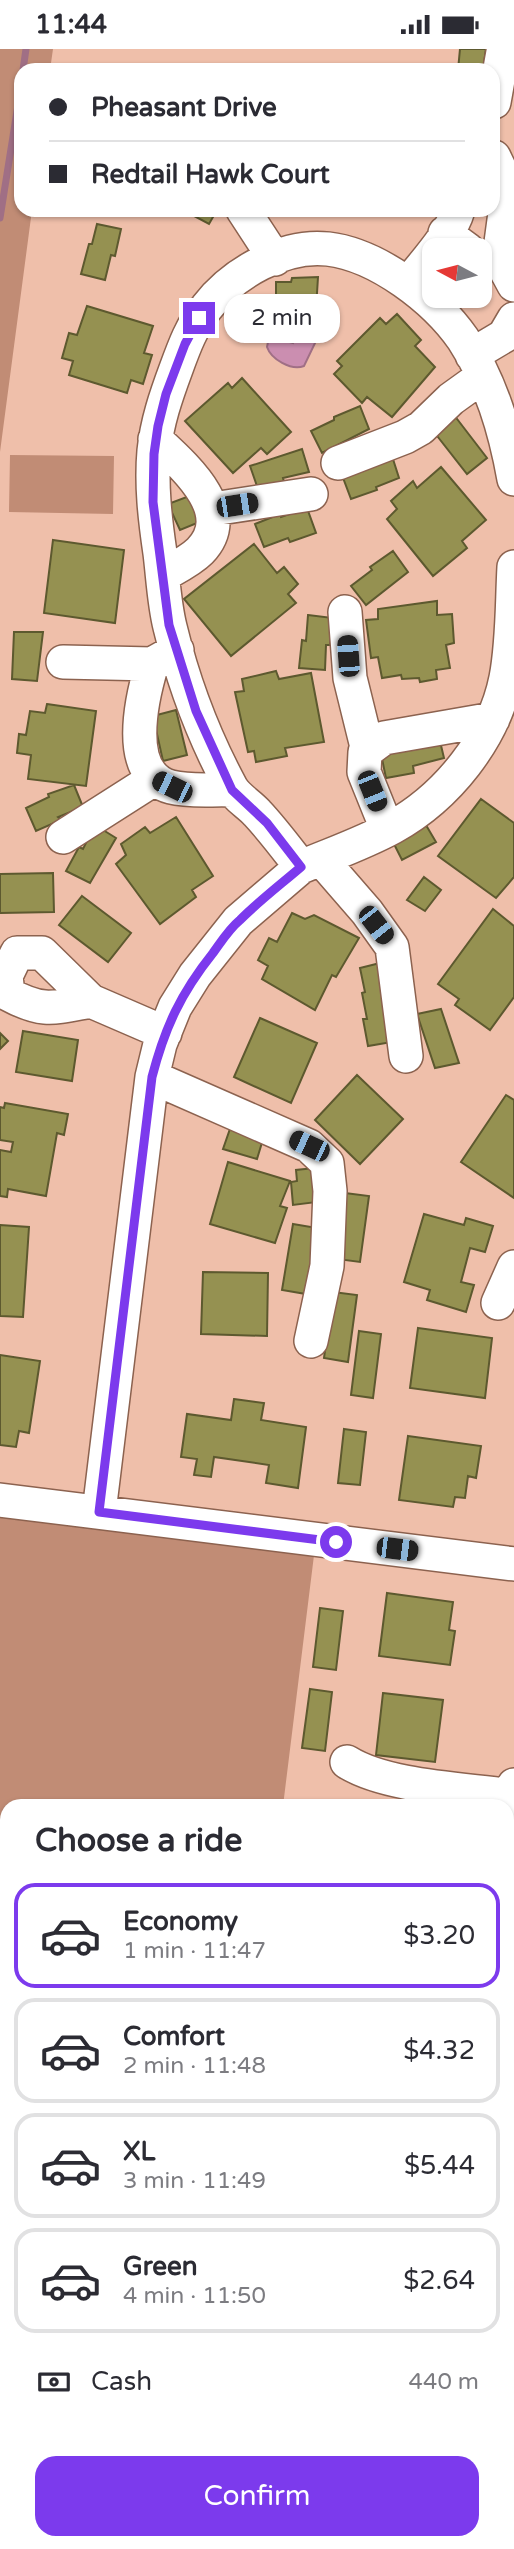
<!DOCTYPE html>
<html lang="en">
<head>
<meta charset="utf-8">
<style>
  :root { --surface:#fff; --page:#f2f2f3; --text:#2b2b33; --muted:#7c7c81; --line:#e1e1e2; --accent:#7c3aed }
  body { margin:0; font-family:"Varela Round",sans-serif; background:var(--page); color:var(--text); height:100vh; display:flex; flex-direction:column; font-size:26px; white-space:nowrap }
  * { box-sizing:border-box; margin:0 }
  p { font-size:23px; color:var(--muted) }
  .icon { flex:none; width:38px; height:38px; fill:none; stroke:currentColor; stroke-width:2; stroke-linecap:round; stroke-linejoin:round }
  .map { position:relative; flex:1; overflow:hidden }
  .sheet { position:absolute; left:0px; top:1750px; width:514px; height:751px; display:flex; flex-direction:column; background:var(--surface); border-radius:21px 21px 0 0; box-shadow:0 2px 5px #0004 }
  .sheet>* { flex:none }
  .top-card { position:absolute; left:14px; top:14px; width:486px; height:154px; border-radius:21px; box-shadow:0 2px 5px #0004; display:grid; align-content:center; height:154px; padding:0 35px; background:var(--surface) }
  .needle { width:46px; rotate:277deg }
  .buttons { position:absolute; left:422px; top:189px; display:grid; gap:14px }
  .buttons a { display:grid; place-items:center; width:70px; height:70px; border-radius:14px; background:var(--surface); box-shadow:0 2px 5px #0004; font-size:35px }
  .end { position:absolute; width:32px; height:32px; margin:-16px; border:9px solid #7c3aed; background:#fff; box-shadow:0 0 0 4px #fff }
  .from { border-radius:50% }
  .bubble { position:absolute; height:49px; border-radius:21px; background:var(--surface); box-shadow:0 2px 5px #0004; font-size:23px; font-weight:600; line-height:49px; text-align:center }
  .car { position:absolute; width:21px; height:42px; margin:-21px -10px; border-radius:9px; box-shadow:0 0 5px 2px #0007; background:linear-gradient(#222 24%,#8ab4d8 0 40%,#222 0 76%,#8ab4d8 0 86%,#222 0) }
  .top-card b { display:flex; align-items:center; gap:24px; height:66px; font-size:26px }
  .top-card b+b { border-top:2px solid var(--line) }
  .top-card i { width:18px; height:18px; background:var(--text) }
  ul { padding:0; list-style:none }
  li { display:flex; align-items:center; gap:21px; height:105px; margin:0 14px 10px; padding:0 21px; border:4px solid var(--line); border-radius:21px }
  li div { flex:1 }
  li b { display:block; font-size:26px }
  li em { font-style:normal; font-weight:600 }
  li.selected { border-color:var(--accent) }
  li>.icon { width:63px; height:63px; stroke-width:1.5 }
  h2 { padding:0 35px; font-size:32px; line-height:84px }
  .pay { display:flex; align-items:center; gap:18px; height:77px; padding:0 35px; font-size:26px }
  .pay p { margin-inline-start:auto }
  .cta { display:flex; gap:14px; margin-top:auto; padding:14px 35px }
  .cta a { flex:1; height:80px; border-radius:21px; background:var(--accent); color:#fff; font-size:28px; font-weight:600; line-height:80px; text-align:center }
  .status { display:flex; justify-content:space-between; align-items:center; height:49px; padding:0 35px; background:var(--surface); direction:ltr }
  .status svg { height:19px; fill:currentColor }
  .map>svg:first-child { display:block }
</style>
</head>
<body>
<div class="status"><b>11:44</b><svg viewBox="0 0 49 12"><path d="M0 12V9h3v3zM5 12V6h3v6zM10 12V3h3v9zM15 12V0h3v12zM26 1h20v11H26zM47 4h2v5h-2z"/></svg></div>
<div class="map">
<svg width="514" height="2500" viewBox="0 0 514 2500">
  <rect width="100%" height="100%" fill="#efbfaa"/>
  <!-- built -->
  <path fill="#e8b29a" d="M 0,2160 L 7,2161 L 8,2500 L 0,2500 Z
    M 123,2494 L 195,2494 L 194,2500 Z"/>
  <!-- green -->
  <path fill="#c18c75" d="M 0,0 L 53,0 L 50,21 L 21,21 L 21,161 L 32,161 L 0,403 Z
    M 10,406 L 114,407 L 113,465 L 9,463 Z
    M 0,1451 L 316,1490 L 283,1757 L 7,1757 L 7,2161 L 0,2160 Z"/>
  <!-- water -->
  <path fill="#cb8eb0" stroke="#a06f85" stroke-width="2" d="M 301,280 L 309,280 L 316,285 L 316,292 L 304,317 C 291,322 271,310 267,298 L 268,293 L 284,285 L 289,293 L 293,294 Z"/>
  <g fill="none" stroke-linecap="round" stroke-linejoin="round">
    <!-- stream -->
    <path stroke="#a06f85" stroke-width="7" d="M 23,21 L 26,0
      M 0,169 L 21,37
      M 0,2084 L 7,2097"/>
  </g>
  <!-- building -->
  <path fill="#959151" stroke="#5d592f" stroke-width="2" d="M 460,0 L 486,0 L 483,21 L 458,21 Z
    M 183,161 L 217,161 L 209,175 Z
    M 97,175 L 121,180 L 115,207 L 111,206 L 105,231 L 81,225 L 89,195 L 92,195 Z
    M 318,228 L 316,260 L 304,260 L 303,269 L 276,269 L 276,233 L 291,233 L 292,229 Z
    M 260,247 L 260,269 L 238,269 L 237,248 Z
    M 87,257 L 153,277 L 144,304 L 152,306 L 143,335 L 131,331 L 127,344 L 69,326 L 73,312 L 62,309 L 69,284 L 77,286 Z
    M 397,265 L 421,291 L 415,297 L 435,318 L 392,368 L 367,348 L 362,354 L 334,325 L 342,317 L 337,312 L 380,269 L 386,275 Z
    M 242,329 L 291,383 L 267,405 L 261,399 L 233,424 L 185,372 L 228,334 L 232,339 Z
    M 360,357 L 369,380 L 322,404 L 311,382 L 334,371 L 334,368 Z
    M 454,366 L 487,409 L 467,425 L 434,383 Z
    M 302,400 L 309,423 L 283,429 L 284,433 L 258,440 L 250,417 Z
    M 392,407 L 399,429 L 376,438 L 377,441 L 351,450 L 342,426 Z
    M 441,418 L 486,471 L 462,492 L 467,499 L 433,527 L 387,470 L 397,460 L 391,452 L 413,432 L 417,439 Z
    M 192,446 L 202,472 L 180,481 L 168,455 Z
    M 307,459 L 316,484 L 290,493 L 288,489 L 264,498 L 255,475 L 280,465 L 281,468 Z
    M 53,491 L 124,501 L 115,574 L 44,564 Z
    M 254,495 L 277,524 L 284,518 L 298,535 L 288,545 L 296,554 L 231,607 L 184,550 Z
    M 393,502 L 408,523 L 366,556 L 351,537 L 372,521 L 370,518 Z
    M 437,552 L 437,566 L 452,565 L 454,594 L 446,596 L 450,619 L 436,621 L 437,630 L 420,633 L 419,629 L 402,630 L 401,626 L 382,629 L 378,608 L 371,609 L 366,571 L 378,570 L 378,560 Z
    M 308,566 L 333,569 L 330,596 L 326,596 L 325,621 L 299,619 L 302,591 L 306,592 Z
    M 14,583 L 43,583 L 37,632 L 12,630 Z
    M 276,622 L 279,630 L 311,624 L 324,693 L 285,699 L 287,707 L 256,713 L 254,702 L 248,703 L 235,643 L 244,642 L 242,630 Z
    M 47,655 L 96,662 L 86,737 L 28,730 L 31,706 L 17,704 L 19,685 L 26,686 L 30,662 L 45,664 Z
    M 176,661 L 187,706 L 163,712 L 153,667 Z
    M 439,688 L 444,709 L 413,717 L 414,724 L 386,729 L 381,705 Z
    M 74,736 L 83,758 L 58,768 L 61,771 L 36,782 L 26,759 L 49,748 L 48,745 Z
    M 481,750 L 514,774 L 514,828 L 496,849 L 438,807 Z
    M 176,768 L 213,827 L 192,841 L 196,848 L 160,875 L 116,815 L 126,806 L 121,795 L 145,778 L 150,784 Z
    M 423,771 L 436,793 L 402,811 L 392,791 Z
    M 95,776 L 116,789 L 90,834 L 66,822 L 79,798 L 83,800 Z
    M 53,824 L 54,863 L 0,864 L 0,825 Z
    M 424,828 L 441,841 L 425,862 L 407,851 Z
    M 82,847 L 131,884 L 108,913 L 59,876 Z
    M 493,860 L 514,877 L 514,948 L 490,981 L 455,956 L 459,950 L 438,935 Z
    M 292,864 L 305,870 L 314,866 L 359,889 L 336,928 L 332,926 L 315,961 L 262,930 L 268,917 L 258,911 L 269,889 L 277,893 Z
    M 384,913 L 392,993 L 368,997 L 363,970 L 367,970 L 362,944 L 365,943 L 360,919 Z
    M 441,960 L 459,1014 L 435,1019 L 417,965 Z
    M 260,969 L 317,994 L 291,1054 L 234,1028 Z
    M 23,982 L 78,991 L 72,1032 L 16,1023 Z
    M 0,984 L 8,992 L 0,1000 Z
    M 357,1026 L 403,1070 L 360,1115 L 315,1071 Z
    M 506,1046 L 514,1051 L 514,1149 L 461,1113 Z
    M 5,1054 L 68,1065 L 64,1086 L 57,1084 L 46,1147 L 8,1140 L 7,1148 L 0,1147 L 0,1101 L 11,1103 L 13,1093 L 0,1091 L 0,1058 L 4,1059 Z
    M 231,1077 L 264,1087 L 257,1110 L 223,1100 Z
    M 228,1113 L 290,1132 L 280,1157 L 287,1159 L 275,1194 L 210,1175 Z
    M 314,1119 L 317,1153 L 293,1156 L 291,1133 L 297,1132 L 296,1121 Z
    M 345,1144 L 369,1147 L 360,1213 L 337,1210 Z
    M 424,1165 L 464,1176 L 466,1169 L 493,1177 L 485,1203 L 470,1199 L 461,1233 L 474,1236 L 466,1263 L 427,1251 L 430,1241 L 404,1233 Z
    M 293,1175 L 317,1179 L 306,1245 L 282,1241 Z
    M 0,1176 L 29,1178 L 23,1268 L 0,1267 Z
    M 203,1223 L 268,1224 L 267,1287 L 201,1285 Z
    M 333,1243 L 357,1246 L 348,1313 L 324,1309 Z
    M 418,1279 L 492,1289 L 485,1349 L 410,1339 Z
    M 359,1282 L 381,1285 L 373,1349 L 351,1346 Z
    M 0,1306 L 40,1312 L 29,1384 L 19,1382 L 16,1398 L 0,1396 Z
    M 234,1350 L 264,1354 L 261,1371 L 306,1378 L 298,1439 L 266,1434 L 269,1416 L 214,1408 L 211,1428 L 194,1426 L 197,1410 L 181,1408 L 187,1365 L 231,1371 Z
    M 344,1380 L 366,1383 L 360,1436 L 338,1434 Z
    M 408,1387 L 481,1397 L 476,1429 L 468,1427 L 465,1449 L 455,1448 L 453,1458 L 399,1451 Z
    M 387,1544 L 453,1553 L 449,1581 L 455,1582 L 450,1616 L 379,1607 Z
    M 320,1559 L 343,1562 L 336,1621 L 313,1618 Z
    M 310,1640 L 332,1643 L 325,1702 L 302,1699 Z
    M 383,1644 L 443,1651 L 435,1713 L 376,1706 Z
    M 508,2219 L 514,2220 L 514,2242 L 508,2241 Z
    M 508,2269 L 514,2270 L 514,2330 L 512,2337 L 508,2336 Z
    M 247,2494 L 271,2494 L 272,2498 L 249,2500 Z
    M 335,2494 L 399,2494 L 406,2498 L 405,2500 L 332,2500 Z
    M 449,2494 L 473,2494 L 514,2499 L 448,2500 Z"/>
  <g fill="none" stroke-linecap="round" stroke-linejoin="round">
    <!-- minor casing -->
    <g stroke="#8c624f" stroke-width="36">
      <path id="minor" d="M 494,53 L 503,3
        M 494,108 L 504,129 L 507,149 L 500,201 L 502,214 L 514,236
        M 243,161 L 275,210
        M 445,184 L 468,201
        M 408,235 C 424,214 451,186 458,161
        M 472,306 L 504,287 L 514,270
        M 155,390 C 184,417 238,463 200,502 C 190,512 175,519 163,526
        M 338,414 L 405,388 L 421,379 L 451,350 L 483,327
        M 514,430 C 505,380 491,333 463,290 C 435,250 378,206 328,200 C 284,195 233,224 207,258 C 192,276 184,298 176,320 C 166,347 157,373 154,402 C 151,436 155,470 160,504 C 163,528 164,554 170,578 C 183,632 204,688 231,738 C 236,748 249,755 257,764 C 273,781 287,800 301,818 C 332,805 364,794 393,778 C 447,748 494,690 506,629 C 513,593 512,554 514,518
        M 213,460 L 311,445
        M 345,563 L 350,629 L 368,702
        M 177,601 L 152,615 C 142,648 123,726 171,738 C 190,743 213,740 232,741
        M 63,613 L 152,615
        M 387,780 L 364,723 L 365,703 L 384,689 L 493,670
        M 63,788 L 154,730
        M 321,810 L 367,863 L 392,898 L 406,1007
        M 91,952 C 53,959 43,964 8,945 L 6,927 L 17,904 L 42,904 L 91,952 L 165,984
        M 152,1028 L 309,1097 L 327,1114 L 330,1142 L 327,1217 L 311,1292
        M 498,1254 L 514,1218
        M 0,1451 L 514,1515
        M 99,1463 L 152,1028 L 160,995 L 175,958 L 195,926 L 238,872 L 301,818
        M 347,1713 C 387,1738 465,1740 513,1747
        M 508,1785 L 514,1736
        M 0,2209 L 6,2210 L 7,2214
        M 0,2306 L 7,2259
        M 508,2416 L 514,2416
        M 0,2450 L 7,2450"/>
    </g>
    <!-- minor -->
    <use href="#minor" stroke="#fff" stroke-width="33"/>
  </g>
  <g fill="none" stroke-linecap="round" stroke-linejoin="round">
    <!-- route -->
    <path stroke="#7c3aed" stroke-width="9" d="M 199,269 L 185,295 L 166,345 L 158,377 L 154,405 L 153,453 L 169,576 L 196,662 L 232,741 L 267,774 L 301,818 C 280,836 259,852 240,871 C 229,880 221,893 213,904 C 181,944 165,978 152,1028 L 99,1463 L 336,1493"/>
  </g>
</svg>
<div class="buttons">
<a><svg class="needle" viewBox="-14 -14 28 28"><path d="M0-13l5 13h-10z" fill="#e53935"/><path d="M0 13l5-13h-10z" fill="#7c7c81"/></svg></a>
</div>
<i class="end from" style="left:336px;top:1493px"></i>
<i class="end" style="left:199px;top:269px"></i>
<div class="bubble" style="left:224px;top:245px;width:116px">2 min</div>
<i class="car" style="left:237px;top:456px;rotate:81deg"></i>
<i class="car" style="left:348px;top:607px;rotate:356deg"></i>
<i class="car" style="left:172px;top:738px;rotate:296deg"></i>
<i class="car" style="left:372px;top:742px;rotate:158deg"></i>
<i class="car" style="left:376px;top:876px;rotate:142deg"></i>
<i class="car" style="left:309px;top:1097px;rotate:295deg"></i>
<i class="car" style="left:397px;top:1500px;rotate:97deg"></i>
<div class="top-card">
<b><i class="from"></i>Pheasant Drive</b>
<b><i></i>Redtail Hawk Court</b>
</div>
<section class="sheet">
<h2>Choose a ride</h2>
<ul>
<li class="selected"><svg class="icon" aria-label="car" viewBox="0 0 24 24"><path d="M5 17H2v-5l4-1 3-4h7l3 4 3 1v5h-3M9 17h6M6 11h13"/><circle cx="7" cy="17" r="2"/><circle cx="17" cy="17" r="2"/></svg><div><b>Economy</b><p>1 min · 11:47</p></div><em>$3.20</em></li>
<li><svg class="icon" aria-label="car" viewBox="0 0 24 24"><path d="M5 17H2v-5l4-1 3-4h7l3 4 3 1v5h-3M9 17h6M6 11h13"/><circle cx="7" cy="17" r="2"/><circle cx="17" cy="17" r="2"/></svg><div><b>Comfort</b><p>2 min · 11:48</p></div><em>$4.32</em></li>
<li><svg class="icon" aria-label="car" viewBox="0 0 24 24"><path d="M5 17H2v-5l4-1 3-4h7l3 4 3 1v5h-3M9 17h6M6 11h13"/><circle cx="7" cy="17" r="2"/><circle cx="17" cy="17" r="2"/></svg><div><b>XL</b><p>3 min · 11:49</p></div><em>$5.44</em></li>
<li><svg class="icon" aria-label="car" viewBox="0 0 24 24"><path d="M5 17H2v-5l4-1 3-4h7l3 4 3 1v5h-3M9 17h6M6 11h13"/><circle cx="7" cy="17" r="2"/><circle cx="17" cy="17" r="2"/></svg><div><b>Green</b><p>4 min · 11:50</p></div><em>$2.64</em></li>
</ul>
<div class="pay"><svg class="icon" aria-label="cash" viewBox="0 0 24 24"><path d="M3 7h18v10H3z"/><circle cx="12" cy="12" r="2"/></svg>Cash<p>440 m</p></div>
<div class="cta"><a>Confirm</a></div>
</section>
</div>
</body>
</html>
